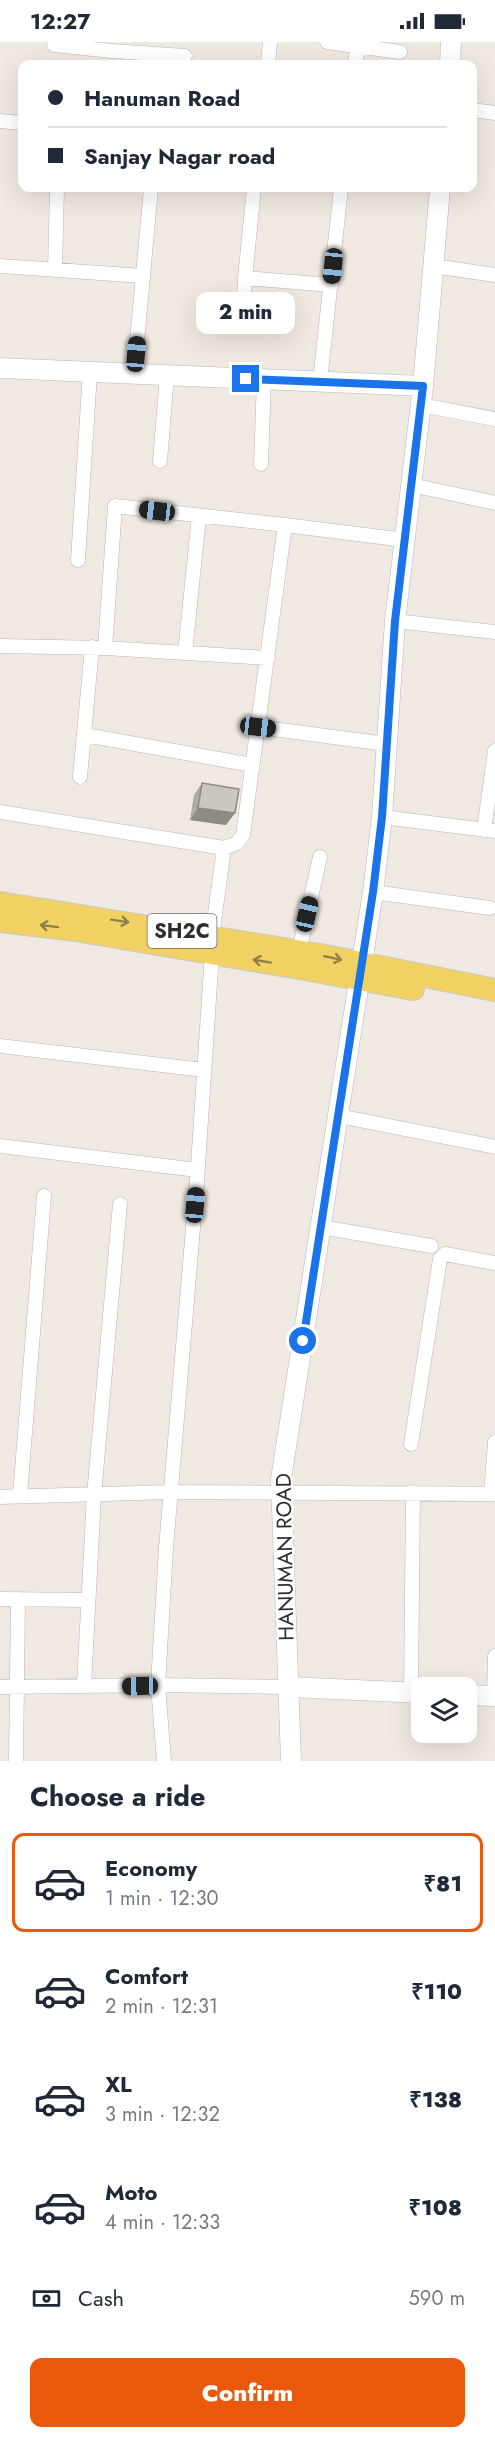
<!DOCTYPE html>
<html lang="en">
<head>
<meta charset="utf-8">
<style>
  :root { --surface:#fff; --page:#f2f2f3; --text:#1f2937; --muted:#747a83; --line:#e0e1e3; --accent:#ea580c }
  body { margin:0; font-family:Jost,sans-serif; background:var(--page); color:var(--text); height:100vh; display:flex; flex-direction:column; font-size:22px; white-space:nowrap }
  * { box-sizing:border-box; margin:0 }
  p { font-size:20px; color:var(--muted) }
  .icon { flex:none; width:33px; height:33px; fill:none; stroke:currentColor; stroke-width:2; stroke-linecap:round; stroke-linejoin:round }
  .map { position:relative; height:1719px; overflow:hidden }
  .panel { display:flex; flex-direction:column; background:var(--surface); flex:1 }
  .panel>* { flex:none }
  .banner { position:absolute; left:18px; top:18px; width:459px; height:132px; border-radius:12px; box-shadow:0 6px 24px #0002; display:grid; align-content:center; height:132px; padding:0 30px; background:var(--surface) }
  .tools { position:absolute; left:411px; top:1635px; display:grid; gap:12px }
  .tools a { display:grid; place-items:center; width:66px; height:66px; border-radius:12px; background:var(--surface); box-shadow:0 6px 24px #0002; font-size:30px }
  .end { position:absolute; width:27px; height:27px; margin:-14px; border:8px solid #1a73e8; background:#fff; box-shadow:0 0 0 3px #fff }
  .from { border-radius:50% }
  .bubble { position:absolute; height:42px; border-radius:12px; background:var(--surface); box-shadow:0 6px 24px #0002; font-size:20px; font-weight:800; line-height:42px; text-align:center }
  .car { position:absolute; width:18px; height:36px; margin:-18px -9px; border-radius:8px; box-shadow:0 0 4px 2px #0007; background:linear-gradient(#222 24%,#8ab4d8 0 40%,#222 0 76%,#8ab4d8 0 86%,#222 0) }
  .banner b { display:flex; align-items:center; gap:21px; height:57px; font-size:22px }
  .banner b+b { border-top:2px solid var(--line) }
  .banner i { width:15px; height:15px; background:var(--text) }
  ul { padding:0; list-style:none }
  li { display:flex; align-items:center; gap:18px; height:99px; margin:0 12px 9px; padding:0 18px; border:3px solid transparent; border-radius:12px }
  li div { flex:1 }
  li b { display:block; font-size:22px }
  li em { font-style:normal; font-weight:800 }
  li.on { border-color:var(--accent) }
  li>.icon { width:54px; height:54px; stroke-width:1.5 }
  h2 { padding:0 30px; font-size:27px; line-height:72px }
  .pay { display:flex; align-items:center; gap:15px; height:66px; padding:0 30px; font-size:22px }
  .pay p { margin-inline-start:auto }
  .primary-button { display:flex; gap:12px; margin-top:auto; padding:12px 30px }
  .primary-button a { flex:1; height:69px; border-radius:12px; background:var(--accent); color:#fff; font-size:24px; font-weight:800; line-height:69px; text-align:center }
  .status { display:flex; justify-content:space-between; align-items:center; height:42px; padding:0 30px; background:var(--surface); direction:ltr }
  .status svg { height:16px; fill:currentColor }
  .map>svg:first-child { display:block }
</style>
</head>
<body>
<div class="status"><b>12:27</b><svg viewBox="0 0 49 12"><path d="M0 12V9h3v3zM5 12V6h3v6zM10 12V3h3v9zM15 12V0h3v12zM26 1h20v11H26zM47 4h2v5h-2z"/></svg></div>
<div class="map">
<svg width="495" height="1719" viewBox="0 0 495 1719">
  <rect width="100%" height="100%" fill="#efe9e1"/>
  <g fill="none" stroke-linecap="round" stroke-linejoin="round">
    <!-- street casing -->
    <g stroke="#b4b7c1" stroke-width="15">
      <path id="street" d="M 327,0 L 400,10
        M 54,3 L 112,9 L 185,14
        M 268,22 L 270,0
        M 355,22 L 358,0
        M 472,68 L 495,71
        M 0,79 L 22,81
        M 254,146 L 245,236 L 331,243
        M 0,224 L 143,234
        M 433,224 L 495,233
        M 55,228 L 57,146
        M 243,270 L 245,236
        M 134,332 L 151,146
        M 320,339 L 341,146
        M 421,363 L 495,377
        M 160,419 L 167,333
        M 261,422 L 264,337
        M 411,443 L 495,461
        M 78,518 L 90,330
        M 395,579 L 495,590
        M 0,604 L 105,606 L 268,616
        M 105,606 L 115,464 L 285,483
        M 185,611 L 199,474
        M 258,685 L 386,702
        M 85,693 L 252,723
        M 80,735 L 92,605
        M 0,770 L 224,806 L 237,801 L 243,793 L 285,483 L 405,498
        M 382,775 L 495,789
        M 484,788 L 495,709
        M 373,850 L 490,866
        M 212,894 L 224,806
        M 299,909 L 320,815
        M 0,1004 L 204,1028
        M 339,1074 L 495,1105
        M 0,1104 L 197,1128
        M 321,1185 L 431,1204
        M 411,1402 L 440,1217 L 445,1212 L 495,1221
        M 491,1452 L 495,1400
        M 20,1453 L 44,1154
        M 0,1455 L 171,1450 L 495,1452
        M 0,1557 L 88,1558
        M 84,1644 L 94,1453 L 120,1162
        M 0,1645 L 158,1643 L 289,1645
        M 411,1651 L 413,1450
        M 494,1654 L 495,1614
        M 16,1719 L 18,1557
        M 164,1719 L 158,1643 L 166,1506 L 197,1139 L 212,911"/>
    </g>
    <!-- secondary casing -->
    <g stroke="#b4b7c1" stroke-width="21">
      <path id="secondary" d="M 450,22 L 451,0
        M 0,326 L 423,344 L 440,146
        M 289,1645 L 422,1651
        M 466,1653 L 495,1654
        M 291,1719 L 281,1437 L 373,850 L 382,775 L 395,579 L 423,344"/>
    </g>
    <!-- primary casing -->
    <g stroke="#c9c9c9" stroke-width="24">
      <path id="primary" d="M 0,861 L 320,913 L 495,948
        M 0,879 L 76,888 L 294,925 L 413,947"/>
    </g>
    <!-- street -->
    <use href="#street" stroke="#fff" stroke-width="14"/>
    <!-- secondary -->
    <use href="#secondary" stroke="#fff" stroke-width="20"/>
    <!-- primary -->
    <use href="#primary" stroke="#f2d163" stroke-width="22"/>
  </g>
  <!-- wall -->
  <path fill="#afaba4" d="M 202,741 L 226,783 L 190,778 L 194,753 Z"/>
  <!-- shaded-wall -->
  <path fill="#8e8b86" d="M 198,766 L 235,771 L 226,783 L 190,778 Z"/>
  <!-- building -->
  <path fill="#cbc7bf" stroke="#8e8b86" stroke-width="1.5" d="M 202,741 L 239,747 L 235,771 L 198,766 Z"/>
  <!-- one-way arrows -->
  <defs><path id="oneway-shaft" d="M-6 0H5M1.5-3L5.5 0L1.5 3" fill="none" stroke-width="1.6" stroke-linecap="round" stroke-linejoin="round" transform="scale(1.5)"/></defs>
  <g stroke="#908048">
    <use href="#oneway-shaft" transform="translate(120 879) rotate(9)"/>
    <use href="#oneway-shaft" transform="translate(49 884) rotate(-173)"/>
    <use href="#oneway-shaft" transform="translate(333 916) rotate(12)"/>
    <use href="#oneway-shaft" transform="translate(262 919) rotate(-170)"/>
  </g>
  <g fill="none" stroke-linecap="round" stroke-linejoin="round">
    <!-- route -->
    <path stroke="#1a73e8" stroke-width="8" d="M 246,337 L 423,344 L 395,579 L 382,775 L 373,850 L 303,1299"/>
  </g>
  <g text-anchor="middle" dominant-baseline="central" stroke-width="4.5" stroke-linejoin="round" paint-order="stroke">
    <!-- shield labels -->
    <rect fill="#fff" stroke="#6d6d6d" stroke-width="1.5" x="147.5" y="872" width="69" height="34" rx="4.5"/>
    <g font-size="20" font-weight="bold" fill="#2e2e2e">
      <text x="182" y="889">SH2C</text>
    </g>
    <!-- street labels -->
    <g font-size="21" fill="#2e2e2e" stroke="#fff">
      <text transform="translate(285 1515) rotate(-91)">HANUMAN ROAD</text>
    </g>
  </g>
</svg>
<div class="tools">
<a><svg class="icon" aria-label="layers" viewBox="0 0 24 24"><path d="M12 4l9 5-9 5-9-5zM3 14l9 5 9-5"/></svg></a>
</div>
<i class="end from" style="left:303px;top:1299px"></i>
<i class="end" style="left:246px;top:337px"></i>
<div class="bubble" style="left:196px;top:250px;width:99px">2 min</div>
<i class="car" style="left:333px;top:224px;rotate:186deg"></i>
<i class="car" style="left:136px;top:312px;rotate:5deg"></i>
<i class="car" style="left:157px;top:469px;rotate:277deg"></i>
<i class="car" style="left:258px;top:685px;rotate:97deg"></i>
<i class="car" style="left:307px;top:872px;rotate:13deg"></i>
<i class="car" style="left:195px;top:1163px;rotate:5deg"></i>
<i class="car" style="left:140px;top:1644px;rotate:269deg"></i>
<div class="banner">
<b><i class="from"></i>Hanuman Road</b>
<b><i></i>Sanjay Nagar road</b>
</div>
</div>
<section class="panel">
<h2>Choose a ride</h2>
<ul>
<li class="on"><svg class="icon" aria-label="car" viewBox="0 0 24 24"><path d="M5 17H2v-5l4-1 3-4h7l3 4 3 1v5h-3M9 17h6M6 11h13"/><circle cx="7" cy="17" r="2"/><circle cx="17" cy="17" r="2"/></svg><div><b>Economy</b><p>1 min · 12:30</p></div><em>₹81</em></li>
<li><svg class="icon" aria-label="car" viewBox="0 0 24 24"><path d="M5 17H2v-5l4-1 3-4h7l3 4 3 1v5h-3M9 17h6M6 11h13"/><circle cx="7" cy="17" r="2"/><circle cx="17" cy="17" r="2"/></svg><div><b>Comfort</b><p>2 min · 12:31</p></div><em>₹110</em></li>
<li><svg class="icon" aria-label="car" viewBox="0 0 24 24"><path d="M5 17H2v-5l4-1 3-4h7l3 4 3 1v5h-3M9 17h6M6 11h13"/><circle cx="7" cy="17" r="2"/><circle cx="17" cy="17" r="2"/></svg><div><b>XL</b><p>3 min · 12:32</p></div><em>₹138</em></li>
<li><svg class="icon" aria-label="car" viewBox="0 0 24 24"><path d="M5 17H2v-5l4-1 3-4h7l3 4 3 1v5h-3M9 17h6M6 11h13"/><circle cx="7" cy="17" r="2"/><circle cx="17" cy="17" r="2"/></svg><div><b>Moto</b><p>4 min · 12:33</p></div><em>₹108</em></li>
</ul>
<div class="pay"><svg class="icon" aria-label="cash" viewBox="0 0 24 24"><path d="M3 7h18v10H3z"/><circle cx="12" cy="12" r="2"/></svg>Cash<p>590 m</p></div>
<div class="primary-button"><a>Confirm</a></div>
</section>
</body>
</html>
